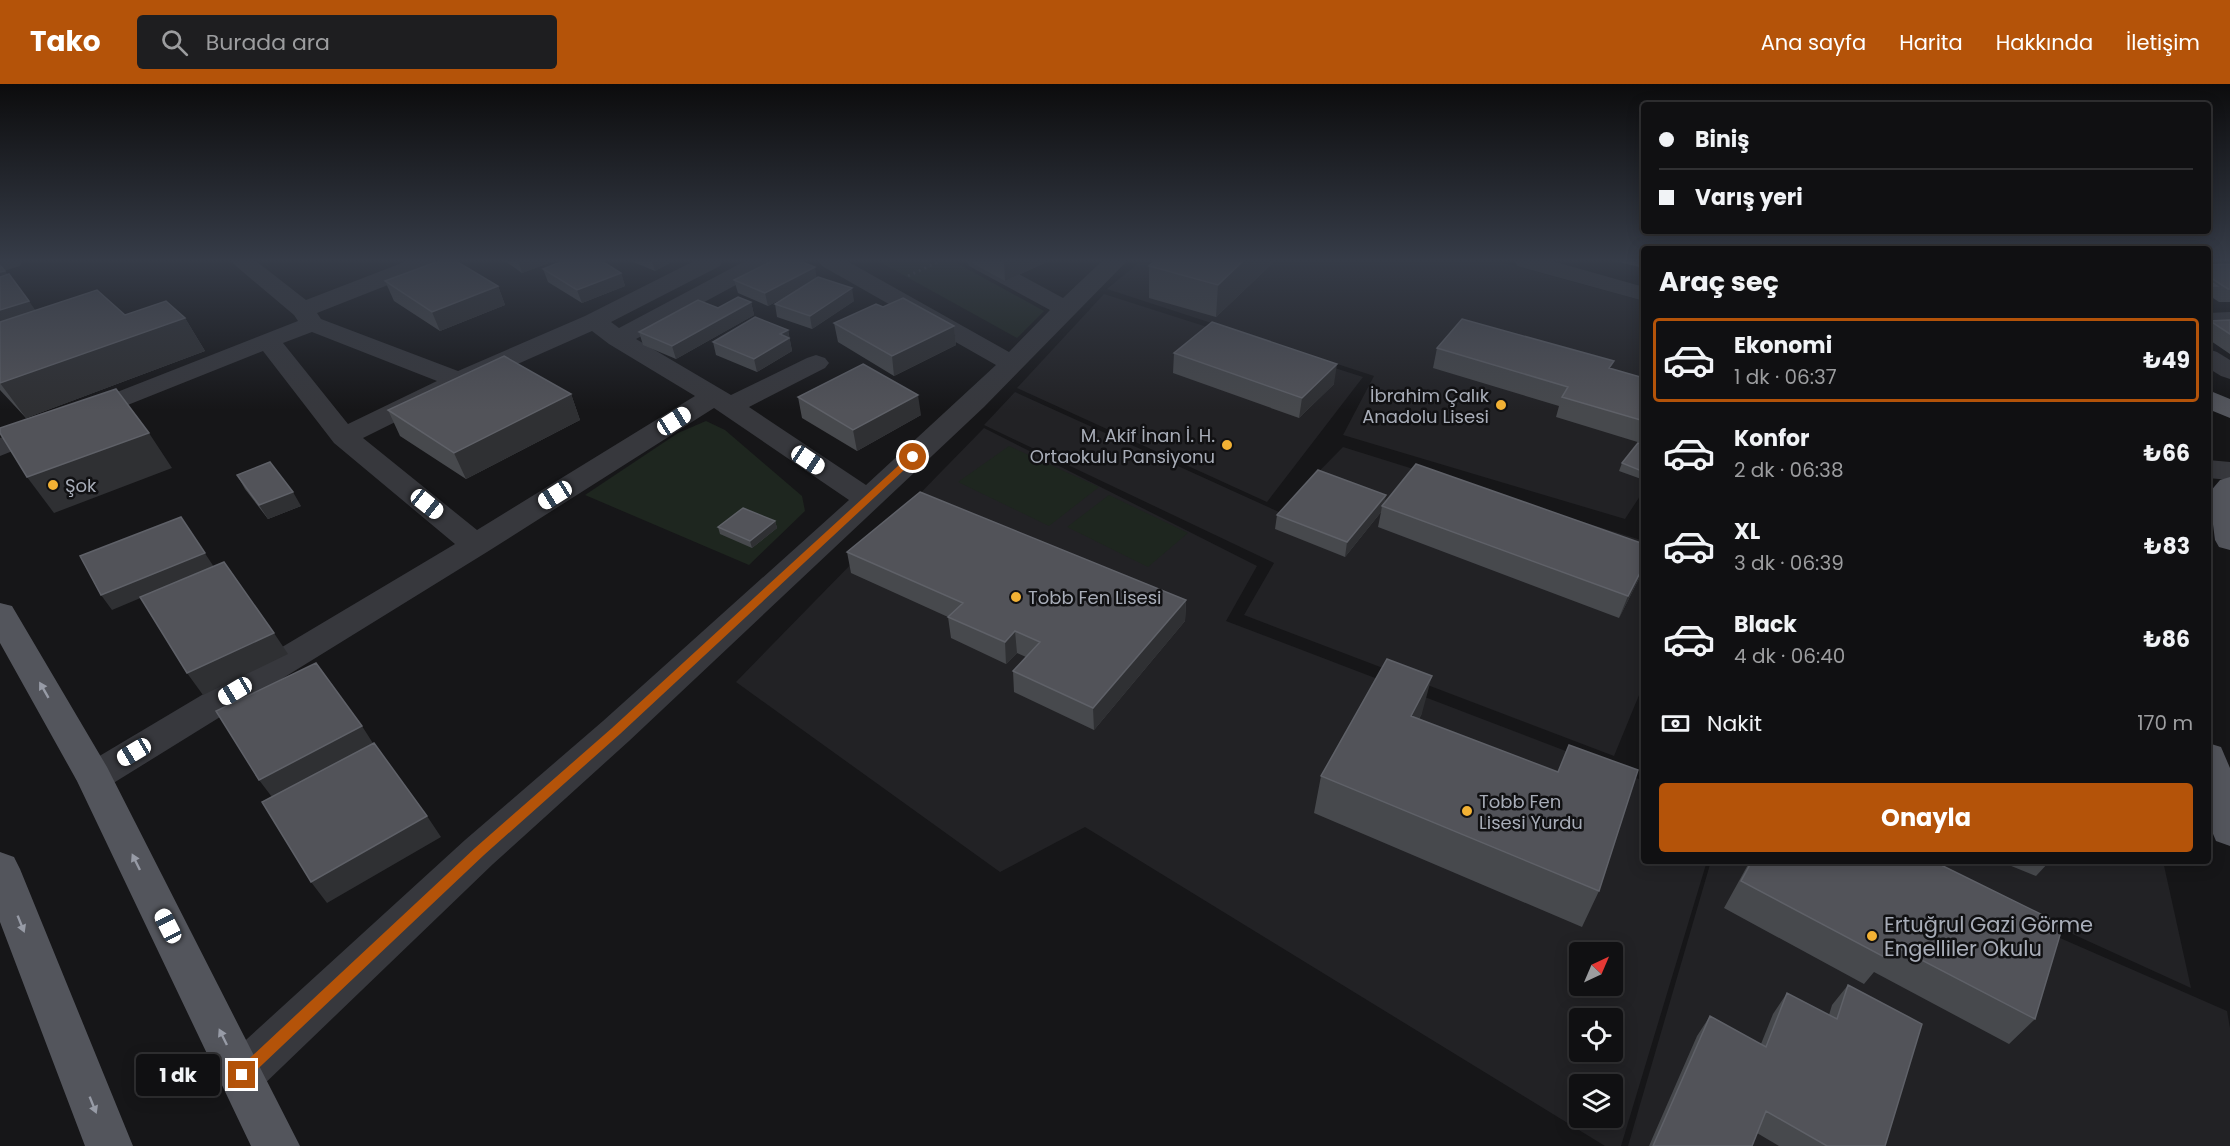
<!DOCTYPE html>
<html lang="tr">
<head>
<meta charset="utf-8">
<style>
  :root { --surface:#101012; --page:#1e1e20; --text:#f1f3f6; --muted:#9c9d9f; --line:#303032; --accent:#b45309 }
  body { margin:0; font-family:Poppins,sans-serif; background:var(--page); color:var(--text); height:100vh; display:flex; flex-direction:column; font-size:22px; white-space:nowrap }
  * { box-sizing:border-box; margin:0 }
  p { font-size:20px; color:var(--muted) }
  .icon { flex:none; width:33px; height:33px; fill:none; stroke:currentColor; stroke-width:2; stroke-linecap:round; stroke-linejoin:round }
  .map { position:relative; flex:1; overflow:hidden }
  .panel { position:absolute; left:1641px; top:162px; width:570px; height:618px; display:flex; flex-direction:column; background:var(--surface); border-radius:6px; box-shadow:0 3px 15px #0003,0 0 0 2px var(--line) }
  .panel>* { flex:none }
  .top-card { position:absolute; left:1641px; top:18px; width:570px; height:132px; border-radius:6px; box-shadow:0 3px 15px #0003,0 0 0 2px var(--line); display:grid; align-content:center; height:132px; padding:0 18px; background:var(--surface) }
  .needle { width:39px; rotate:44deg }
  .tools { position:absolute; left:1569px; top:858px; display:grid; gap:12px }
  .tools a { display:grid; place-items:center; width:54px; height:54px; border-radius:6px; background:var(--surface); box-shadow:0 3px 15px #0003,0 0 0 2px var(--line); font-size:30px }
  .end { position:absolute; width:27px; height:27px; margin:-14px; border:8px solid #b45309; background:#fff; box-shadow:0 0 0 3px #fff }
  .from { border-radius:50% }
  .bubble { position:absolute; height:42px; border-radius:6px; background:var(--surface); box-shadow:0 3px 15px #0003,0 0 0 2px var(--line); font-size:20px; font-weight:700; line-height:42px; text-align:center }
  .car { position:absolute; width:18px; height:36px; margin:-18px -9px; border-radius:8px; box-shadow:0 0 4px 2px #0007; background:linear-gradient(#fff 24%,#345 0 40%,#fff 0 76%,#345 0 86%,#fff 0) }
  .top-card b { display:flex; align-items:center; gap:21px; height:57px; font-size:22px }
  .top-card b+b { border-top:2px solid var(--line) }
  .top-card i { width:15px; height:15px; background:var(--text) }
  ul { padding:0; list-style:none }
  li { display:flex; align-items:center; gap:18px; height:84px; margin:0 12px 9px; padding:0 6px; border:3px solid transparent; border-radius:6px }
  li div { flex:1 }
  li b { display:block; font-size:22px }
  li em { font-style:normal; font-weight:700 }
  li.on { border-color:var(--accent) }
  li>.icon { width:54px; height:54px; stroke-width:1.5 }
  h2 { padding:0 18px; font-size:27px; line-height:72px }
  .pay { display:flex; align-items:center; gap:15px; height:66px; padding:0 18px; font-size:22px }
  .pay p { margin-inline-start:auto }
  .cta { display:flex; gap:12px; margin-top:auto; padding:12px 18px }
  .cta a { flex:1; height:69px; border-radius:6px; background:var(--accent); color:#fff; font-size:24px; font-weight:700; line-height:69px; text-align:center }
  header { display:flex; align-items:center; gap:36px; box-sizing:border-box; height:84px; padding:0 30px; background:var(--accent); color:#fff }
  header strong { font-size:28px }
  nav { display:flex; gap:33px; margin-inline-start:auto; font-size:21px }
  .search { width:420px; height:54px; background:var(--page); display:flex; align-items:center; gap:15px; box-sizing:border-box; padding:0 21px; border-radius:6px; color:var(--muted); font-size:22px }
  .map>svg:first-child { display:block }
</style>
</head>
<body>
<header>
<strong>Tako</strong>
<div class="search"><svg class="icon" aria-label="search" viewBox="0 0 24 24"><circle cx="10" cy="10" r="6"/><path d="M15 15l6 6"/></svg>Burada ara</div>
<nav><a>Ana sayfa</a><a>Harita</a><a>Hakkında</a><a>İletişim</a></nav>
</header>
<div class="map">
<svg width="2230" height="1062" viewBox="0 0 2230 1062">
  <rect width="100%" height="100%" fill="#161618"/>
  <!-- built -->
  <path fill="#222225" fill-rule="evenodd" d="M 1141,177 L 1496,177 L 1644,217 L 1644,406 L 1625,435 L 1343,351 L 1374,292 L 1107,205 Z
    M 1104,210 L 1363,293 L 1267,418 L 1017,304 Z
    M 1015,308 L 1279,428 L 1343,363 L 1644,457 L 1644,599 L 1614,672 L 1244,531 L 1274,479 L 984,341 Z
    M 984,344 L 1257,482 L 1226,537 L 1644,697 L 1644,777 L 1707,777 L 1621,1062 L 1605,1062 L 1085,743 L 1000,788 L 736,598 ZM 1580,868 L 1612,868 L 1612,902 L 1580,902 ZM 1580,934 L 1612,934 L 1612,968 L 1580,968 ZM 1580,1000 L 1612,1000 L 1612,1034 L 1580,1034 Z
    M 1711,777 L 1884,777 L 2227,927 L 2230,944 L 2230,1062 L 1628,1062 Z
    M 1912,777 L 2163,777 L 2191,904 Z"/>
  <!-- green -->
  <path fill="#1e261f" d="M 878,177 L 953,177 L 1044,227 L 1017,254 Z
    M 706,337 L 725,346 L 802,412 L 805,427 L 749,481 L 585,411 L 678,349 Z
    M 1009,362 L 1099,403 L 1049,442 L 958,398 Z
    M 1109,411 L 1188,449 L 1148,483 L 1067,443 Z"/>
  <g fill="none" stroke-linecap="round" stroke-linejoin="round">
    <!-- path -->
    <path stroke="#3d3f44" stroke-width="3" stroke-dasharray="2 4" stroke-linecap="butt" d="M 908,192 L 940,177"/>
    <!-- minor -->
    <path fill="#37383d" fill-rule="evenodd" d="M 0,177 L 23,177 L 20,182 L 0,188 Z
      M 230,177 L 256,177 L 306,216 L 407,177 L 439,177 L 436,182 L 317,229 L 321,235 L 458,287 L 585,232 L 694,177 L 723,177 L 720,182 L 611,238 L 619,244 L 745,177 L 774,177 L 771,182 L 636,255 L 731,311 L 807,274 L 816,271 L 825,274 L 829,279 L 825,284 L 749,323 L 866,401 L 996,281 L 822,182 L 819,177 L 847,177 L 1009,268 L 1050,226 L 969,182 L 966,177 L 995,177 L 1063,214 L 1102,177 L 1127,177 L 984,323 L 629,657 L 493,780 L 257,1007 L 241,1013 L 225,1007 L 218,991 L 225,975 L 465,756 L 603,637 L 849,416 L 714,324 L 487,468 L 107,703 L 94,708 L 81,703 L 75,693 L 81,683 L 455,460 L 334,359 L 263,267 L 0,372 L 0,354 L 298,237 L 294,231 ZM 592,247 L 609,260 L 695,312 L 477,446 L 363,354 L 468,302 ZM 312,248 L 437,297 L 348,340 L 283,259 Z
      M 1514,177 L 1552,177 L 1644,203 L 1644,217 L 1517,182 Z
      M 2230,228 L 2230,242 L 2208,243 L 2208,229 Z
      M 2208,265 L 2217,268 L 2230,276 L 2230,295 L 2221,292 L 2208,284 Z
      M 2208,376 L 2230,378 L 2230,396 L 2208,394 Z"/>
    <!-- major -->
    <path fill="#53555c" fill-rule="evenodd" d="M 2208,306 L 2230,315 L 2230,334 L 2208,325 Z
      M 2230,393 L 2230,466 L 2219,463 L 2215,456 L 2209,409 L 2220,396 Z
      M 0,519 L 12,522 L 107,683 L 300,1062 L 251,1062 L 77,697 L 0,559 Z
      M 2208,659 L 2221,663 L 2230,684 L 2230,762 L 2216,757 L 2208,738 Z
      M 0,768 L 14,773 L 20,785 L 133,1062 L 85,1062 L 0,838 Z"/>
  </g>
  <!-- wall -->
  <path fill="#47494d" d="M 505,177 L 554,177 L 522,189 Z
    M 631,177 L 673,177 L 655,187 Z
    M 968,177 L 1049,177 L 1005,197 Z
    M 1155,177 L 1275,177 L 1216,233 L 1149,214 L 1149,182 Z
    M 1615,177 L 1644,177 L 1644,184 Z
    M 2230,180 L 2230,218 L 2219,218 L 2210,212 L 2208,215 L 2208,181 Z
    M 0,181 L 35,226 L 185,234 L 205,267 L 26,334 L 0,306 Z
    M 543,185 L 621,189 L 625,202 L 582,219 L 548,198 Z
    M 817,194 L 854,217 L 812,245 L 777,233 L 775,220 L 791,210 L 768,222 L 738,209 L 734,196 Z
    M 385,197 L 498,202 L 505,221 L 440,247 L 394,217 Z
    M 751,218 L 754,231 L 676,275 L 643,261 L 639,248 Z
    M 883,223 L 954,242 L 956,261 L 894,292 L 838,258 L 834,239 Z
    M 2230,236 L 2230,270 L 2208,255 L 2208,240 L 2210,237 Z
    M 788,246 L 792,267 L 757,288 L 716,271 L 713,258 Z
    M 1437,264 L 1611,285 L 1644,294 L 1644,360 L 1556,333 L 1559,322 L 1433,284 Z
    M 1174,269 L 1334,300 L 1299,334 L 1173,289 Z
    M 571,310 L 580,336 L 466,395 L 400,352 L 388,326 Z
    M 798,313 L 921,331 L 857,367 L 802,334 Z
    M 1644,361 L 1644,396 L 1619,387 L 1622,379 Z
    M 237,391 L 301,422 L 268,435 L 245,405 Z
    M 1384,419 L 1644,485 L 1619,534 L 1378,443 L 1381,428 L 1345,473 L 1275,445 L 1277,431 Z
    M 775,437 L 777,444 L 752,464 L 720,450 L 718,443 Z
    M 847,468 L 1186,516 L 1185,537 L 1094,646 L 1014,608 L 1013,587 L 1026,573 L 1017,569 L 1006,580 L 951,554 L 948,533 L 851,489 Z
    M 1422,629 L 1419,635 L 1599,807 L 1582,843 L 1314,729 L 1321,692 Z
    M 1750,777 L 1933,777 L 2035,935 L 2009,960 L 1874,888 L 1864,900 L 1724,824 Z
    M 1999,777 L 2050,777 L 2036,792 Z
    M 1848,901 L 1885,1062 L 1779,1062 L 1757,1049 L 1752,1062 L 1649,1062 L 1697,952 L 1710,932 L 1761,960 L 1773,930 L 1787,909 L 1829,931 L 1832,921 Z"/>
  <!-- shaded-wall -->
  <path fill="#2f3033" d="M 518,177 L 554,177 L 522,189 Z
    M 652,177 L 673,177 L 655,187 Z
    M 1005,177 L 1049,177 L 1005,197 L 1004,178 Z
    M 1243,177 L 1275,177 L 1216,233 L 1218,201 Z
    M 815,183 L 817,196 L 768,222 L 765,209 Z
    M 5,187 L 26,218 L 29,217 L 51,250 L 0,266 L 0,188 Z
    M 621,189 L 625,202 L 582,219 L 577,206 Z
    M 498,202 L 505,221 L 440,247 L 432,228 Z
    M 852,204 L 854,217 L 812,245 L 810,232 Z
    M 751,218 L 754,231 L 676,275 L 672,262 Z
    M 185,234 L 205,267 L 26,334 L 0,299 Z
    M 954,242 L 956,261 L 894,292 L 892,272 Z
    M 788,246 L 792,267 L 757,288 L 754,275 L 780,250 Z
    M 1337,280 L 1334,300 L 1299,334 L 1302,314 Z
    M 571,310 L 580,336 L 466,395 L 454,369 Z
    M 918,311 L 921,331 L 857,367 L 853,346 Z
    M 149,349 L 172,384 L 54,429 L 27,393 Z
    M 293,408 L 301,422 L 268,435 L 259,421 Z
    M 1386,411 L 1384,423 L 1382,422 L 1381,428 L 1345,473 L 1347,458 Z
    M 181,433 L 214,483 L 112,526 L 101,511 Z
    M 775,437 L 777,444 L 752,464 L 750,457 Z
    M 1644,481 L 1644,485 L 1619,534 L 1628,512 Z
    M 1186,516 L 1185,537 L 1094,646 L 1093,624 Z
    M 1015,547 L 1017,569 L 1006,580 L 1005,558 Z
    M 274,549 L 288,570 L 203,611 L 187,589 Z
    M 1432,592 L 1422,629 L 1402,669 L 1411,632 Z
    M 362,642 L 376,664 L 275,717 L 259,696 Z
    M 427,732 L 441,753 L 327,819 L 311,798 Z"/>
  <!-- building -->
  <path fill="#525359" stroke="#5f6168" stroke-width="1.5" d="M 439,177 L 456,177 L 498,202 L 432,228 L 385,197 Z
    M 563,177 L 602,177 L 621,189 L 577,206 L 543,185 Z
    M 772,177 L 800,177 L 815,183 L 765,209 L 734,196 Z
    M 1155,177 L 1243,177 L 1218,201 L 1149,182 Z
    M 2230,180 L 2230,205 L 2228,205 L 2208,192 L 2208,181 Z
    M 0,181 L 5,187 L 0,188 Z
    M 9,190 L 29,217 L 0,226 L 0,193 Z
    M 818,193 L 852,204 L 810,232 L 775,220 Z
    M 2208,196 L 2217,202 L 2208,202 Z
    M 97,206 L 125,231 L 166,217 L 185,234 L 0,299 L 0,238 Z
    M 738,213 L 751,218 L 672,262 L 639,248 L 698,216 L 718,224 Z
    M 903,214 L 954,242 L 892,272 L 834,239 L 876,220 L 883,223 Z
    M 755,233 L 788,246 L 780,250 L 789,254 L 754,275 L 713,258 Z
    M 1462,235 L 1614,277 L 1609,284 L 1644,294 L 1644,337 L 1562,313 L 1568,303 L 1437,264 Z
    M 2230,236 L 2230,250 L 2210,237 Z
    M 1212,238 L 1337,280 L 1302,314 L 1174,269 Z
    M 504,272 L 571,310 L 454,369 L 388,326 Z
    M 863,280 L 918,311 L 853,346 L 798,313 Z
    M 116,305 L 149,349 L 27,393 L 0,349 L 0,344 Z
    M 1638,359 L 1644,361 L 1644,388 L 1622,379 Z
    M 270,378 L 293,408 L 259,421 L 237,391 Z
    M 1416,380 L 1644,460 L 1644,481 L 1628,512 L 1382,422 Z
    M 1318,386 L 1386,411 L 1347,458 L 1277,431 Z
    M 920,408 L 1186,516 L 1093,624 L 1013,587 L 1040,558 L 1015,547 L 1005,558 L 948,533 L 963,519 L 847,468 Z
    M 743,424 L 775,437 L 750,457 L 718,443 Z
    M 181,433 L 205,469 L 101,511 L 80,472 Z
    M 224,478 L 274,549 L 187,589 L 140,513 Z
    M 1387,575 L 1432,592 L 1411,632 L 1558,688 L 1569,661 L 1638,686 L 1599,807 L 1321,692 Z
    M 316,579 L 362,642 L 259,696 L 216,627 Z
    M 374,659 L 427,732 L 311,798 L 262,718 Z
    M 1752,777 L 1933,777 L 2063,841 L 2035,935 L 1891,860 L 1886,874 L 1741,797 Z
    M 1848,901 L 1922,940 L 1885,1062 L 1827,1062 L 1766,1027 L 1752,1062 L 1653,1062 L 1710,932 L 1766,963 L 1787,909 L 1837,935 Z"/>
  <!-- one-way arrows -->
  <defs><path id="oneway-solid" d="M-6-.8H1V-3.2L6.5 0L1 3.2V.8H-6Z" transform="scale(1.5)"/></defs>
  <g fill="#979ba6">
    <use href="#oneway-solid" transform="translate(44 606) rotate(-120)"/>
    <use href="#oneway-solid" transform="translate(136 778) rotate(-116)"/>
    <use href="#oneway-solid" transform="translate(21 840) rotate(68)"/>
    <use href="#oneway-solid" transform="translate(223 953) rotate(-116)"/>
    <use href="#oneway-solid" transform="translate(93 1021) rotate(68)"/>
  </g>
  <!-- sky -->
  <linearGradient id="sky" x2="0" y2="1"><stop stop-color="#0c0c0d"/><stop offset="0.54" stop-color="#363c48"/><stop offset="1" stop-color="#363c48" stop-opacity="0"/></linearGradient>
  <rect width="2230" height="326" fill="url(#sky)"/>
  <!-- route -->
  <path fill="#b45309" d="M 910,371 L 918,373 L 620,650 L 484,771 L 246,996 L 242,997 L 237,996 L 235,991 L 237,986 L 475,764 L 612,644 Z"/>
  <!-- markers -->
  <g fill="#f2b134" stroke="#111113" stroke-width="2">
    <circle cx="1501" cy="321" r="6"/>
    <circle cx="1227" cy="361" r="6"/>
    <circle cx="53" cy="401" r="6"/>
    <circle cx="1016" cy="513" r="6"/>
    <circle cx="1467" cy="727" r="6"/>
    <circle cx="1872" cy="852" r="6"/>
  </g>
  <g text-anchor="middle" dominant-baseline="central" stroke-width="5" stroke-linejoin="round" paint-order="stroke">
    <!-- poi labels -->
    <g font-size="18" fill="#a8adb8" stroke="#111113" text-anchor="start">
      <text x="1489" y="311" text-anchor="end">İbrahim Çalık<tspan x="1489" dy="21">Anadolu Lisesi</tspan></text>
      <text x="1215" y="351" text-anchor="end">M. Akif İnan İ. H.<tspan x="1215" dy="21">Ortaokulu Pansiyonu</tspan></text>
      <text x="65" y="401">Şok</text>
      <text x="1028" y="513">Tobb Fen Lisesi</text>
      <text x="1479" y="717">Tobb Fen<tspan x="1479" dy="21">Lisesi Yurdu</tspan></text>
    </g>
    <!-- near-poi labels -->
    <g font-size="21" fill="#a8adb8" stroke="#111113" text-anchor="start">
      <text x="1884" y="840">Ertuğrul Gazi Görme<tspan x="1884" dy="24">Engelliler Okulu</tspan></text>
    </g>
  </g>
</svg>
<div class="tools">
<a><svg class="needle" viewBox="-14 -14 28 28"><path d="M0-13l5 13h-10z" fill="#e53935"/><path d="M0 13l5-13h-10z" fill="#9c9d9f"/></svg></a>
<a><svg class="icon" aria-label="locate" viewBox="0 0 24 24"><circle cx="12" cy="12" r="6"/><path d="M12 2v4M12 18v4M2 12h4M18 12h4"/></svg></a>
<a><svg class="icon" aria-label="layers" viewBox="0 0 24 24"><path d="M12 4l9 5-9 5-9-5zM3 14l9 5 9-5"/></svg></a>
</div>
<i class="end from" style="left:913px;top:373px"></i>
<i class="end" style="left:242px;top:991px"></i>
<div class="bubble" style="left:136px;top:970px;width:84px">1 dk</div>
<i class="car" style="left:674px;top:337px;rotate:58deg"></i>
<i class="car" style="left:808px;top:376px;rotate:124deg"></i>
<i class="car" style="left:555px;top:411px;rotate:238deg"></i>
<i class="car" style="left:427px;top:420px;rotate:129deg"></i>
<i class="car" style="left:235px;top:607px;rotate:239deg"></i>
<i class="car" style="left:134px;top:668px;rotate:239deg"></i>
<i class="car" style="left:168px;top:842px;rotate:333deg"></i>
<div class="top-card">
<b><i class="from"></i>Biniş</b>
<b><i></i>Varış yeri</b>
</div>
<section class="panel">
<h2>Araç seç</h2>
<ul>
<li class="on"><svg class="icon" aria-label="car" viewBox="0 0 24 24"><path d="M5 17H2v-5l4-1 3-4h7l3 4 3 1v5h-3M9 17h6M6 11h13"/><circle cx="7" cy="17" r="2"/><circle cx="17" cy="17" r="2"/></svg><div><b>Ekonomi</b><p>1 dk · 06:37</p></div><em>₺49</em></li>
<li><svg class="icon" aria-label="car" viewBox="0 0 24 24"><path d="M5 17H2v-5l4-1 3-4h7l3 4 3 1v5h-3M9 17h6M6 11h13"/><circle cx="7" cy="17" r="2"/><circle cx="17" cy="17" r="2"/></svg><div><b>Konfor</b><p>2 dk · 06:38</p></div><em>₺66</em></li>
<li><svg class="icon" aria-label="car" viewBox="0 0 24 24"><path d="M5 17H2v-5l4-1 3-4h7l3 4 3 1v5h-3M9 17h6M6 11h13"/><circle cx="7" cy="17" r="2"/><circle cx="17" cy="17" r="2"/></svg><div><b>XL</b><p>3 dk · 06:39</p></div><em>₺83</em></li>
<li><svg class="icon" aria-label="car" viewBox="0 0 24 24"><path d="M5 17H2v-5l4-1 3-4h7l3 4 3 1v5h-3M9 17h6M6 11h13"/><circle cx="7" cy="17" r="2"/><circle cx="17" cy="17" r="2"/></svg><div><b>Black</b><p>4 dk · 06:40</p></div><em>₺86</em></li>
</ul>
<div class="pay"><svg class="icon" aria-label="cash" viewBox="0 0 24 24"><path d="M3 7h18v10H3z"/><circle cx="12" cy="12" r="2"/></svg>Nakit<p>170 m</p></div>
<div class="cta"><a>Onayla</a></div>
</section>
</div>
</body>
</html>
